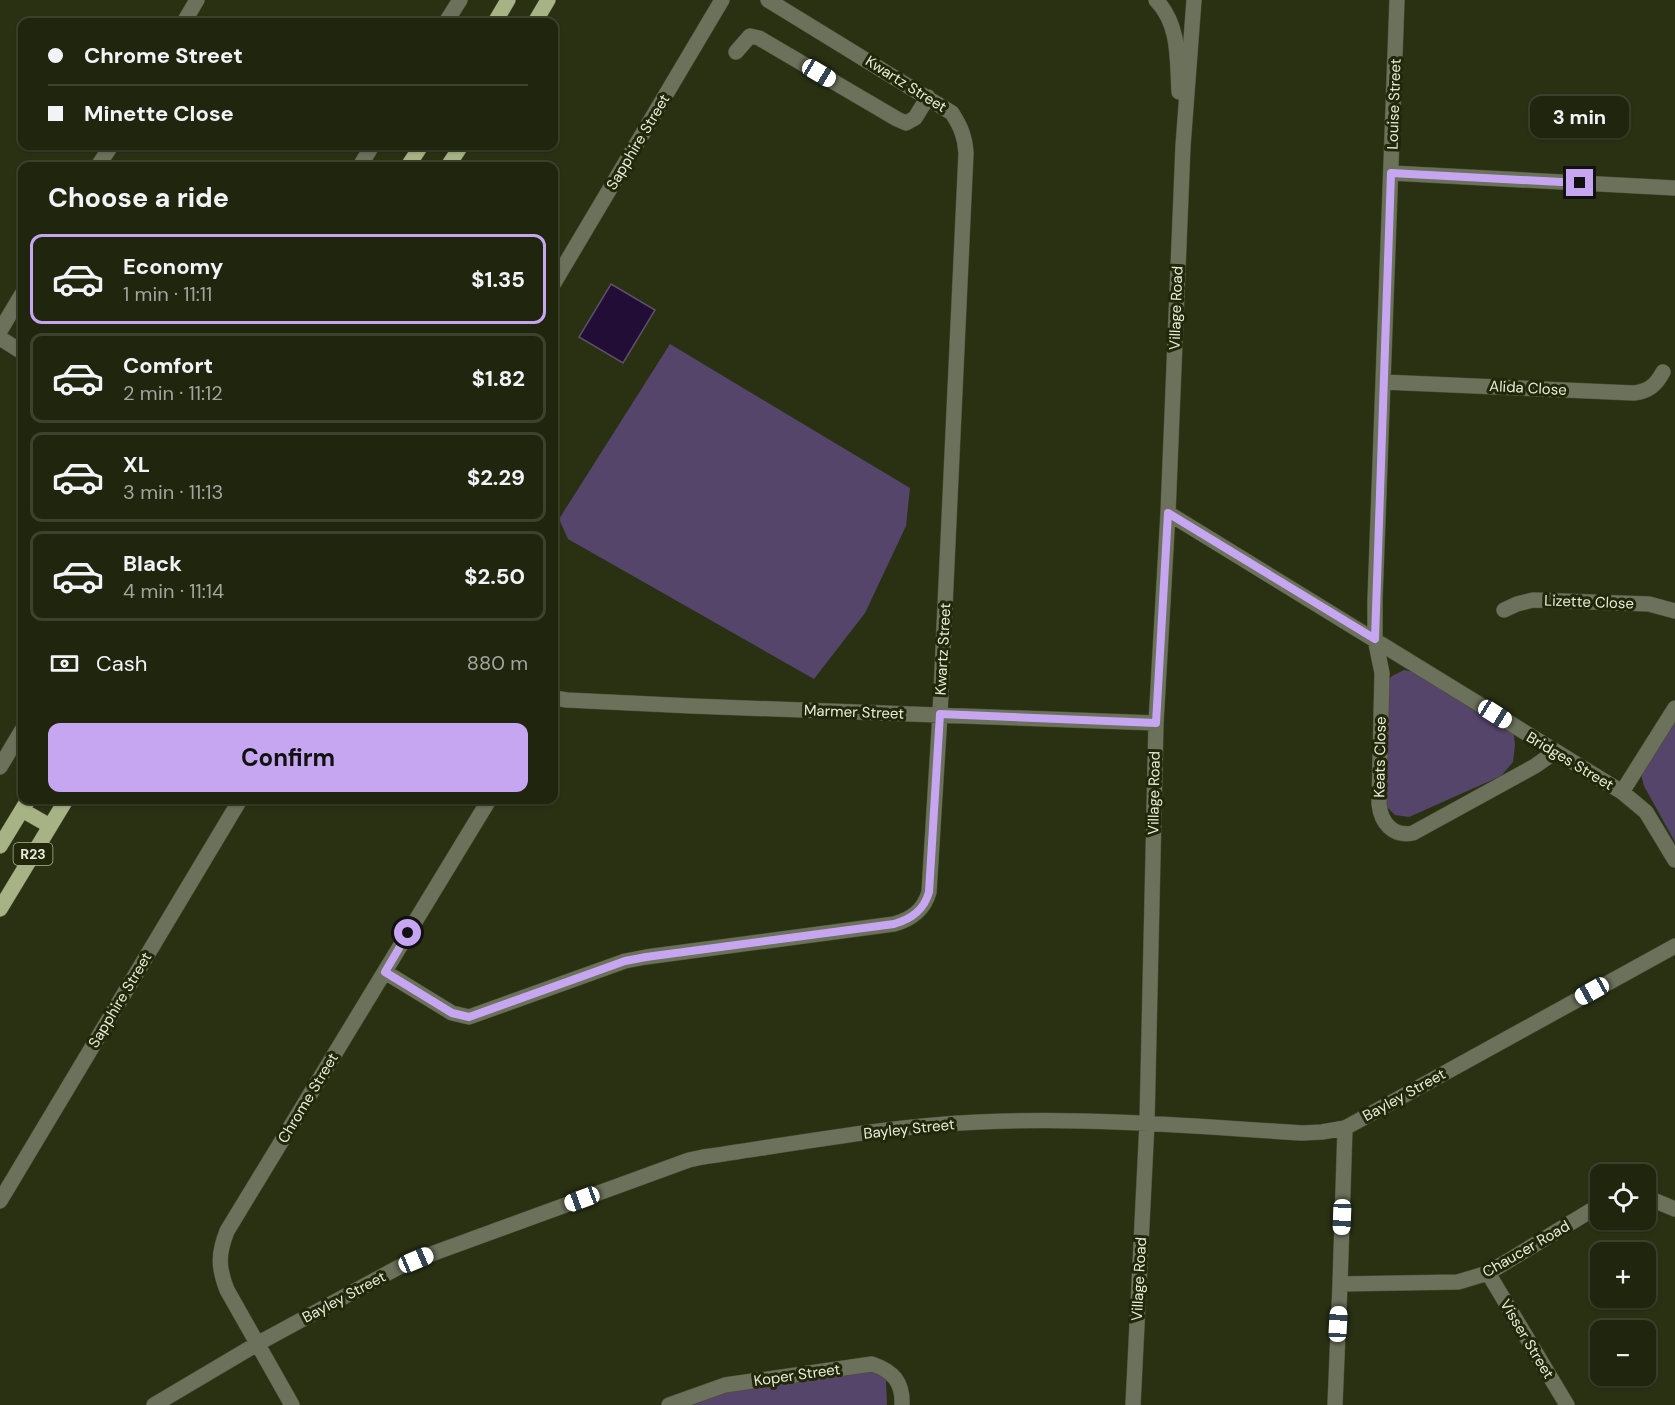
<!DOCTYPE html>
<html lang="en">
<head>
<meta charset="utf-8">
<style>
  :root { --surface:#20250e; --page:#282d17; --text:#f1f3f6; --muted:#a2a59e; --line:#3d422e; --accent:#c6a6f0 }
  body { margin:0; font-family:"DM Sans",sans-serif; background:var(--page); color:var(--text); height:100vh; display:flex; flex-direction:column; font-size:22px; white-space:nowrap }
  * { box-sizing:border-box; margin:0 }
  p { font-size:20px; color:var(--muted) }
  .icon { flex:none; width:33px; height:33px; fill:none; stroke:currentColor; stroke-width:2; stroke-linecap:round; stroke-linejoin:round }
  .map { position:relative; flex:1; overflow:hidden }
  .side { position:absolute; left:18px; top:162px; width:540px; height:642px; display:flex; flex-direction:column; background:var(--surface); border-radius:12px; box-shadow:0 2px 4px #0004,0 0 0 2px var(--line) }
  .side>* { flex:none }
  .hud { position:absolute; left:18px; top:18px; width:540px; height:132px; border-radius:12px; box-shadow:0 2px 4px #0004,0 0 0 2px var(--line); display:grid; align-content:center; height:132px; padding:0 30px; background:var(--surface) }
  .buttons { position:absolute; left:1590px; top:1164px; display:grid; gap:12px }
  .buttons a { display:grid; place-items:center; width:66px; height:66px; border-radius:12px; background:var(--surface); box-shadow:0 2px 4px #0004,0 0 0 2px var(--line); font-size:30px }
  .end { position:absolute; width:27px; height:27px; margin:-14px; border:8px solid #c6a6f0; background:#111; box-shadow:0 0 0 3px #111 }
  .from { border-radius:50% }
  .bubble { position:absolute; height:42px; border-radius:12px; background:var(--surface); box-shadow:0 2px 4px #0004,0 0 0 2px var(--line); font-size:20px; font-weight:700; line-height:42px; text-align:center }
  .car { position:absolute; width:18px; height:36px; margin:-18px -9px; border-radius:8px; box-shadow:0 0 4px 2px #0007; background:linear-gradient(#fff 24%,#345 0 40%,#fff 0 76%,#345 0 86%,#fff 0) }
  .hud b { display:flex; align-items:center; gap:21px; height:57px; font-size:22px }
  .hud b+b { border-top:2px solid var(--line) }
  .hud i { width:15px; height:15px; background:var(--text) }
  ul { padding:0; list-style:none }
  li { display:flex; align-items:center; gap:18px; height:90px; margin:0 12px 9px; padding:0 18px; border:3px solid var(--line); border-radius:12px }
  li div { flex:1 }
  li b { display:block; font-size:22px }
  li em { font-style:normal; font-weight:700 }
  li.active { border-color:var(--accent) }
  li>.icon { width:54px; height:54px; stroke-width:1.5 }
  h2 { padding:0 30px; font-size:27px; line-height:72px }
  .pay { display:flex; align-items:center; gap:15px; height:66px; padding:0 30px; font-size:22px }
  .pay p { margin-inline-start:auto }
  .primary-button { display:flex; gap:12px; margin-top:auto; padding:12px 30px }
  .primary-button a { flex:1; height:69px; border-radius:12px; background:var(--accent); color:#111; font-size:24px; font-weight:700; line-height:69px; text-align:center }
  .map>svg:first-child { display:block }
</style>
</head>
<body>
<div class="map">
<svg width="1675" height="1405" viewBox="0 0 1675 1405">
  <rect width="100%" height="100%" fill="#2a3113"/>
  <!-- green -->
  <path fill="#55456a" d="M 670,344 L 910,488 L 906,526 L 865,613 L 814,679 L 568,539 L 559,519 Z
    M 1404,670 L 1415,672 L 1507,729 L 1514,735 L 1515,745 L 1513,762 L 1501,776 L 1409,817 L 1395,815 L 1385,805 L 1384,685 L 1392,676 Z
    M 1675,710 L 1675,842 L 1644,786 L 1640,771 Z
    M 873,1369 L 886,1380 L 887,1405 L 693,1405 L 727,1392 Z"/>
  <!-- water -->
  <path fill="#210d35" stroke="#5c5066" stroke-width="1.5" d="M 611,284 L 655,310 L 623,363 L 579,337 Z"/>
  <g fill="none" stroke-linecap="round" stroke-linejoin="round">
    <!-- minor casing -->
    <g stroke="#484f33" stroke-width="16">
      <path id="minor" d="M 1156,0 C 1180,25 1177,59 1179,92
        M 1397,0 L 1375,600 L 1375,639 L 1382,673 L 1379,804 C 1381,823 1393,837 1413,833 L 1535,766 L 1555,752
        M 184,22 L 197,0
        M 446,22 L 460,0
        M 736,52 L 750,36 L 759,38 L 897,119 L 906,123 L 915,118 L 928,97
        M 98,166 L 111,146
        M 360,166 L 372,146
        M 1391,173 L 1675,188
        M 554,283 L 722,0
        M 0,331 L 22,294
        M 0,338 L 22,352
        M 1383,382 L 1634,393 C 1649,391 1656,385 1663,372
        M 1168,513 L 1622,792 L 1646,812 L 1675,860
        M 1504,610 L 1517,604 L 1533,600 L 1649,604 L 1675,611
        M 554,698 L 567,700 L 692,706 L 1156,723
        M 0,767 L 22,730
        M 1622,792 L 1675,708
        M 385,972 L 452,1013 L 469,1017 L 625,961 L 646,957 L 894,924 C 912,919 924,910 929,892 L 940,714 L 966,153 C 965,137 961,127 952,113 L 768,0
        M 1646,1197 L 1675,1209
        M 0,1201 L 240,800
        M 1488,1273 L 1567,1405
        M 1340,1284 L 1458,1282 L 1488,1273 L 1600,1205
        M 154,1405 L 257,1344 L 399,1267 L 434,1253 L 689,1160 L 703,1157 C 794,1144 886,1126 979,1122 C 1087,1117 1195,1126 1302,1133 L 1322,1132 L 1345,1128 L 1675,946
        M 292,1405 L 227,1290 C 218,1267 218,1254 227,1231 L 489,800
        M 669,1405 L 725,1385 L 872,1364 C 893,1371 903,1382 902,1405
        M 1133,1405 L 1147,1123 L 1156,723 L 1168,513 L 1183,146 L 1194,0
        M 1335,1405 L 1340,1284 L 1345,1128"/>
    </g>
    <!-- major casing -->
    <g stroke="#484f33" stroke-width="16">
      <path id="major" d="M 495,22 L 508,0
        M 535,22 L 548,0
        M 408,166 L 421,146
        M 448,166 L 461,146
        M 22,810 L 50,826
        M 0,846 L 28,800
        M 0,909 L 66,800"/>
    </g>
    <!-- minor -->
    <use href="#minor" stroke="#6b715a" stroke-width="15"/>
    <!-- major -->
    <use href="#major" stroke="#a8b385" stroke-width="15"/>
  </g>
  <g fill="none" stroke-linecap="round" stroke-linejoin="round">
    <!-- route -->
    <path stroke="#c6a6f0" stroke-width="8" d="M 408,933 L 385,972 L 452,1013 L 469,1017 L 625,961 L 646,957 L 894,924 C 912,919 924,910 929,892 L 940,714 L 1156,723 L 1168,513 L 1375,639 L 1391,173 L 1580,183"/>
  </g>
  <g text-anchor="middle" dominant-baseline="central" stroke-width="6" stroke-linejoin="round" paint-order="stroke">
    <!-- shield labels -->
    <rect fill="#212708" stroke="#acb19b" stroke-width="1.5" x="13.5" y="843" width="39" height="22" rx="4.5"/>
    <g font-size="14" font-weight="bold" fill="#e7ecda">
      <text x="33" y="854">R23</text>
    </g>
    <!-- street labels -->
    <g font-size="15" fill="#e7ecda" stroke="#212708">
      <text transform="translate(906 84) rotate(32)">Kwartz Street</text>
      <text transform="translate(1394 104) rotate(-88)">Louise Street</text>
      <text transform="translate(638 142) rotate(-59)">Sapphire Street</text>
      <text transform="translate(1176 308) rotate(-88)">Village Road</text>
      <text transform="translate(1528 388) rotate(3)">Alida Close</text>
      <text transform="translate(1589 602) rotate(2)">Lizette Close</text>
      <text transform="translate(943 649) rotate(-87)">Kwartz Street</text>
      <text transform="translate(854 712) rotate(2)">Marmer Street</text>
      <text transform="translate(1380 757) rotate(-89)">Keats Close</text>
      <text transform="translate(1570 761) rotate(31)">Bridges Street</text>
      <text transform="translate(1154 793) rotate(-89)">Village Road</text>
      <text transform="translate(120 1000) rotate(-59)">Sapphire Street</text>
      <text transform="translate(1404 1095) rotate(-29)">Bayley Street</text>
      <text transform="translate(308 1098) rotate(-59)">Chrome Street</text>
      <text transform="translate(909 1129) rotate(-6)">Bayley Street</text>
      <text transform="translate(1526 1249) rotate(-30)">Chaucer Road</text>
      <text transform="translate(1139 1279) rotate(-87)">Village Road</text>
      <text transform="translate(344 1297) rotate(-28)">Bayley Street</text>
      <text transform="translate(1527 1339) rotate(59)">Visser Street</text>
      <text transform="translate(797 1375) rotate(-8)">Koper Street</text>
    </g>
  </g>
</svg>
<div class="buttons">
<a><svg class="icon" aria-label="locate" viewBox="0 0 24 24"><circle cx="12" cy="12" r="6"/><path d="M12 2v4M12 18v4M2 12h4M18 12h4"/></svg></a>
<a>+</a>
<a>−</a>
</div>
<i class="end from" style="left:408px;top:933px"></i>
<i class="end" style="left:1580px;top:183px"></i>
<div class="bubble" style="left:1530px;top:96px;width:99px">3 min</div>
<i class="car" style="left:819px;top:73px;rotate:121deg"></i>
<i class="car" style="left:1495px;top:714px;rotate:122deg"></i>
<i class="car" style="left:1592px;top:991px;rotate:241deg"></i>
<i class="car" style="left:582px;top:1199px;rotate:250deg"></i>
<i class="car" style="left:1342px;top:1217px;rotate:182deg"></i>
<i class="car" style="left:416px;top:1260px;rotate:67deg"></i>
<i class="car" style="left:1338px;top:1324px;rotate:3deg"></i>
<div class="hud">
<b><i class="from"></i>Chrome Street</b>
<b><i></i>Minette Close</b>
</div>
<section class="side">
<h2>Choose a ride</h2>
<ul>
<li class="active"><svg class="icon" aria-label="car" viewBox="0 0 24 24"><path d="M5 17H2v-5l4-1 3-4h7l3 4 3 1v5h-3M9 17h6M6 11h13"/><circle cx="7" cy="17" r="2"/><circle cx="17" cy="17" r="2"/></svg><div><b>Economy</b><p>1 min · 11:11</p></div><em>$1.35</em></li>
<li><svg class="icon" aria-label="car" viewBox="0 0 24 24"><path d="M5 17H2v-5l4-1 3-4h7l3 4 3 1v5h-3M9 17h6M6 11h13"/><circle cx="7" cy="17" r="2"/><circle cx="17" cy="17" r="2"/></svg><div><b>Comfort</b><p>2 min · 11:12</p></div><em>$1.82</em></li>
<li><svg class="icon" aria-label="car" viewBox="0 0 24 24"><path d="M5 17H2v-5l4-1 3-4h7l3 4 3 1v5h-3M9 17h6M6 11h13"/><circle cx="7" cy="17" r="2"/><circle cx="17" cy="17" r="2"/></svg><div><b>XL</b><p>3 min · 11:13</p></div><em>$2.29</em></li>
<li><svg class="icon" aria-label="car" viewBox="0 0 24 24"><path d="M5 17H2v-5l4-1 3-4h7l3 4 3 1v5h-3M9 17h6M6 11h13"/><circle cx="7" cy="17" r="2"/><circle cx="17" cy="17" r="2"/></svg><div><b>Black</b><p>4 min · 11:14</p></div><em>$2.50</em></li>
</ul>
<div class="pay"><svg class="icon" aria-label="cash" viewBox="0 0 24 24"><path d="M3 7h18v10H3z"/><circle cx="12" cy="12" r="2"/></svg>Cash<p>880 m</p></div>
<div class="primary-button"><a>Confirm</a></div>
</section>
</div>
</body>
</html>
